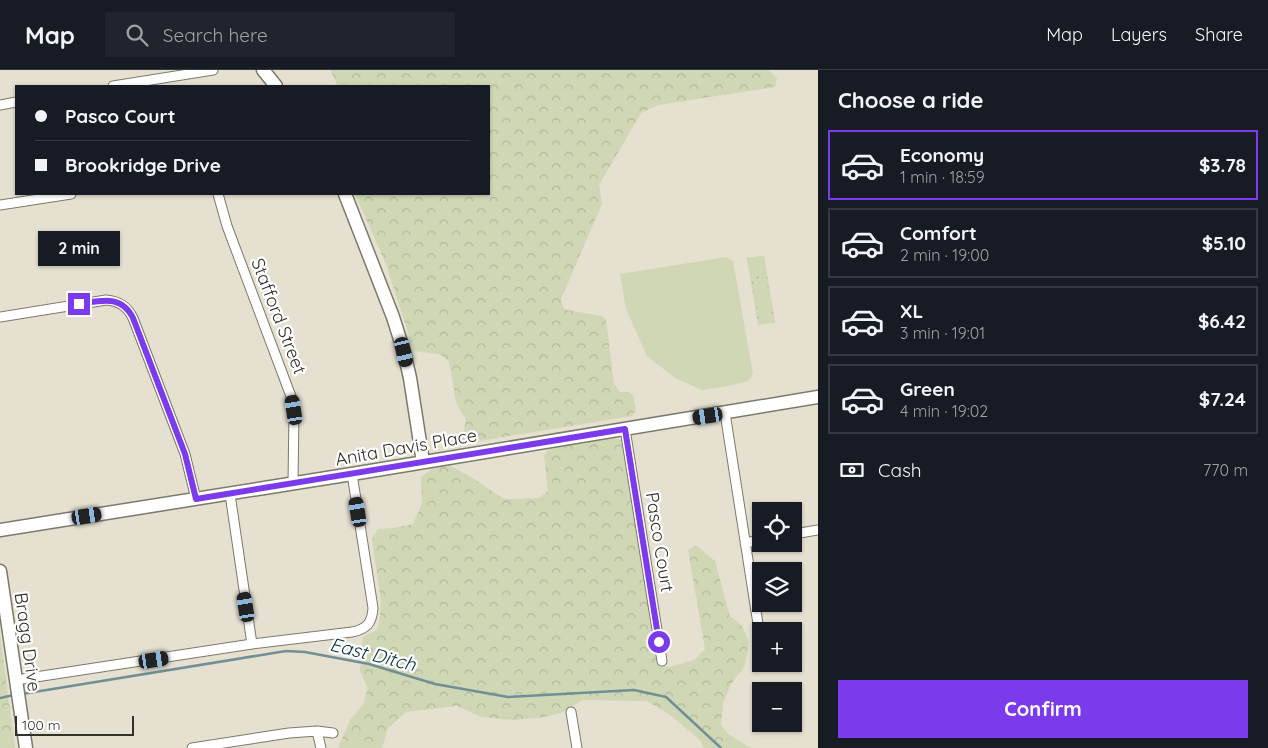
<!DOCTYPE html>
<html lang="en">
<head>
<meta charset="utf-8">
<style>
  :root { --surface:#171b24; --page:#20242c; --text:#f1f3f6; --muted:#9ea1a6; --line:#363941; --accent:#7c3aed }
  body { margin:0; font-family:Quicksand,sans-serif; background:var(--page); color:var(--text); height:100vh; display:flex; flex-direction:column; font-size:19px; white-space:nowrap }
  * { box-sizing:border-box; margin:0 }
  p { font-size:16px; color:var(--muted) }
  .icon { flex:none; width:28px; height:28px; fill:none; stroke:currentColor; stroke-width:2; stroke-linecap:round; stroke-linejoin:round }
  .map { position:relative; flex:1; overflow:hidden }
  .side { display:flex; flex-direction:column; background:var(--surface); width:450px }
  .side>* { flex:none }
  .guide { position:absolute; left:15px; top:15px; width:475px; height:110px; border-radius:0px; box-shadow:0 1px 4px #0004; display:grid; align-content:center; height:110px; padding:0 20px; background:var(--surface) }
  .tools { position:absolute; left:752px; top:432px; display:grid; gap:10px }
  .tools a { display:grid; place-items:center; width:50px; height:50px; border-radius:0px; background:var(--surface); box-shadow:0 1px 4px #0004; font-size:25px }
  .scale { position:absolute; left:15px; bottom:12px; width:119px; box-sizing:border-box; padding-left:5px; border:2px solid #32302a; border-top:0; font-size:14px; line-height:18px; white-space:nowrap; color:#32302a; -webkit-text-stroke:4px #fff; paint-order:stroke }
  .end { position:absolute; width:22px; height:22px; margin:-11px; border:6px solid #7c3aed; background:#fff; box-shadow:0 0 0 2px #fff }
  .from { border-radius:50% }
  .bubble { position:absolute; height:35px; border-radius:0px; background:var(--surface); box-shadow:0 1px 4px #0004; font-size:16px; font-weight:800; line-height:35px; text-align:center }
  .car { position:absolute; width:15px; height:30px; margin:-15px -8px; border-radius:6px; box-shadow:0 0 4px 1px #0007; background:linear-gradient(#222 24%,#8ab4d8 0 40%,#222 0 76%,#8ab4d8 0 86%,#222 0) }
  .guide b { display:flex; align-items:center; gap:18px; height:48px; font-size:19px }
  .guide b+b { border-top:1px solid var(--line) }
  .guide i { width:12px; height:12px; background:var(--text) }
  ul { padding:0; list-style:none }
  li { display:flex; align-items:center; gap:15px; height:70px; margin:0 10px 8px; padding:0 10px; border:2px solid var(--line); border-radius:0px }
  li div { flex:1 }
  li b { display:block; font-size:19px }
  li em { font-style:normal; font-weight:800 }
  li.on { border-color:var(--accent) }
  li>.icon { width:45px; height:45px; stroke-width:1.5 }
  h2 { padding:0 20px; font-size:22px; line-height:60px }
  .pay { display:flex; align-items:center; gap:12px; height:55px; padding:0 20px; font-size:19px }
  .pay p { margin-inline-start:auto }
  .action { display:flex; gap:10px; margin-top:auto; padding:10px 20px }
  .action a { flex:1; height:58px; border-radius:0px; background:var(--accent); color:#fff; font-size:20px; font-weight:800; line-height:58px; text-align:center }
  header { display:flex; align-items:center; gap:30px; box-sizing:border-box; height:70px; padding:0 25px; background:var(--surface); border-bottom:1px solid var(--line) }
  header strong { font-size:24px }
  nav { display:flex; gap:28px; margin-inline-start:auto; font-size:18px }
  .search { width:350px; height:45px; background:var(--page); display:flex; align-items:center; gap:12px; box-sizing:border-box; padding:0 18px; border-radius:0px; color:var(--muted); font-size:19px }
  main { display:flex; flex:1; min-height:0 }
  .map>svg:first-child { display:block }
</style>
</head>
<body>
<header>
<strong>Map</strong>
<div class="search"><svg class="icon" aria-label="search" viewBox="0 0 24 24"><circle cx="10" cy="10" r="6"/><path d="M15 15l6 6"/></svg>Search here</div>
<nav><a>Map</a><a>Layers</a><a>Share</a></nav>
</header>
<main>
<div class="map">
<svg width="818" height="678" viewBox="0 0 818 678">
  <defs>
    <pattern id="forest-crowns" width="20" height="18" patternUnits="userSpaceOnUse" patternTransform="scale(1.25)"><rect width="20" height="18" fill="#d0d7b5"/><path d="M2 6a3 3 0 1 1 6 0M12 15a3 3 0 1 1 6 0" fill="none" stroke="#b3b99c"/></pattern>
    <pattern id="park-dots" width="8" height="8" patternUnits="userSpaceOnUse" patternTransform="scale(1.25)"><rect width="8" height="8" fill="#d0d7b5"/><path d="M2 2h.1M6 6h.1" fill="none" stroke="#b3b99c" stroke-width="1.8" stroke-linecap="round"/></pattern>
  </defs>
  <rect width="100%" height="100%" fill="#e5e0d0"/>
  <!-- forest -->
  <path fill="url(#forest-crowns)" d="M 330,0 L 768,0 L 777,8 L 775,17 L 658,35 L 641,43 L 599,115 L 602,134 L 561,229 L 563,237 L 567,240 L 602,246 L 606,250 L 614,314 L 620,322 L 628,322 L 633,325 L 636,340 L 632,346 L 461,374 L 466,350 L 456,332 L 449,291 L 439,284 L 414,281 L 386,194 L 355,124 L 489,124 L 489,16 L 338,16 Z
    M 614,368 L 622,370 L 624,374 L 660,595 L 670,597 L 694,590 L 705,579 L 688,480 L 696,475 L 715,491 L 730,546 L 742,556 L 749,572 L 745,595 L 730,616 L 723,634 L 721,655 L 728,664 L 751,678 L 704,678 L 700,670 L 672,646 L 647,631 L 583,630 L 561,643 L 545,647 L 514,650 L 481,647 L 457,636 L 406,642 L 388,658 L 382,678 L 338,678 L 350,650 L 363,635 L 368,618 L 360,601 L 363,567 L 377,560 L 380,549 L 381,530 L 372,469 L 378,459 L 393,458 L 413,454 L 422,434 L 421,407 L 434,397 L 451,396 L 471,407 L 504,429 L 539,428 L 548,421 L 544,385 L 550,378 Z
    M 0,564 L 15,678 L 0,678 Z"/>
  <!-- park -->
  <path fill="url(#park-dots)" d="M 764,186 L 775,252 L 758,255 L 747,188 Z"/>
  <!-- garden -->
  <path fill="#d0d7b5" d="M 762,186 L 765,203 L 752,205 L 749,188 Z
    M 726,187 L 733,191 L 753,304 L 748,311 L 728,316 L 702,320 L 675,308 L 647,286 L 626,239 L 620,204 Z
    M 766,208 L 773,252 L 760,254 L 753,210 Z"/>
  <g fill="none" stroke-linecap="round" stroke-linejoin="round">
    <!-- stream -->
    <path stroke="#709095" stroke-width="2.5" d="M 22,624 L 286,581 L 305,582 L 369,594 L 435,614 L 508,627 L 634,620 L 666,627 L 721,678
      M 0,628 L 14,625"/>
    <!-- street casing -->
    <g stroke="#7d796a" stroke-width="11">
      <path id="street" d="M 113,16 L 213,0
        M 0,35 L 16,32
        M 218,124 L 227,156 L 292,329 L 294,340 L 293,413
        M 0,135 L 71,124
        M 0,247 L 106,230 C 119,231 127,236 133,248 L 185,384 L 196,429
        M 725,343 L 761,573
        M 625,359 L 662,591
        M 230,424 L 252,574
        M 794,464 L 818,460
        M 745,473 L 761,470
        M 16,610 L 252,574 L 352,562 C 367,559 372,553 373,538 L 352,404
        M 571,642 L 577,678
        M 317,661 L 321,678
        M 192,678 L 289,663 L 317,661 L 333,663"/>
    </g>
    <!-- secondary casing -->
    <g stroke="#7d796a" stroke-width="15">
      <path id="secondary" d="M 263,0 L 276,16
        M 345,124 L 393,247 L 404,282 L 410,308 L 423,392
        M 0,460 L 352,404 L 818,327
        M 0,501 L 26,678"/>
    </g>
    <!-- street -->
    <use href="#street" stroke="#fff" stroke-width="9"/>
    <!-- secondary -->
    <use href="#secondary" stroke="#fff" stroke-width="12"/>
  </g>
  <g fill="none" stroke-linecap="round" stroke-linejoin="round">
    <!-- route -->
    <path stroke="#7c3aed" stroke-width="6" d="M 79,234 C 101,231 121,224 133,248 L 185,384 L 196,429 L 625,359 L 659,572"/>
  </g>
  <g text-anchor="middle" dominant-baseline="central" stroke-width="4.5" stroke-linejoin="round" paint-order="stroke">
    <!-- street labels -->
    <g font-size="18" fill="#32302a" stroke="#fff">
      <text transform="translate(279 246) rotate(69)">Stafford Street</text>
      <text transform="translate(406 377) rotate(-10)">Anita Davis Place</text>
      <text transform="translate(660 472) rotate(81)">Pasco Court</text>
      <text transform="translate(28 572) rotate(82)">Bragg Drive</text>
    </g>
    <!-- water labels -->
    <g font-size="19" font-style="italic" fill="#023139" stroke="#fff">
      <text transform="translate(373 584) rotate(14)">East Ditch</text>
    </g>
  </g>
</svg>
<div class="tools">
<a><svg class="icon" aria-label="locate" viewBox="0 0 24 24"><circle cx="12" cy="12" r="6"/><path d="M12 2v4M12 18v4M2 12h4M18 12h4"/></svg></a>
<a><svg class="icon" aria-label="layers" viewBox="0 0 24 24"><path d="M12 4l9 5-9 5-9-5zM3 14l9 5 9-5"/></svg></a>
<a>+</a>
<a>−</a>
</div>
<div class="scale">100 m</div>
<i class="end from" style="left:659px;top:572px"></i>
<i class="end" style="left:79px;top:234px"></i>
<div class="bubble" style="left:38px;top:161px;width:82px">2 min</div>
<i class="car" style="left:404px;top:282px;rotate:167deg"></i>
<i class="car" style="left:294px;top:340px;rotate:351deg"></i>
<i class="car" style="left:708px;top:346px;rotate:261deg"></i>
<i class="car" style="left:358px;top:442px;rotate:351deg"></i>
<i class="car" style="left:87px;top:446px;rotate:81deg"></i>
<i class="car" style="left:246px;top:537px;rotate:351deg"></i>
<i class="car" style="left:154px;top:590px;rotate:81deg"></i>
<div class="guide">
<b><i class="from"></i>Pasco Court</b>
<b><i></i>Brookridge Drive</b>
</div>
</div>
<section class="side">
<h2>Choose a ride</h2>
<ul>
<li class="on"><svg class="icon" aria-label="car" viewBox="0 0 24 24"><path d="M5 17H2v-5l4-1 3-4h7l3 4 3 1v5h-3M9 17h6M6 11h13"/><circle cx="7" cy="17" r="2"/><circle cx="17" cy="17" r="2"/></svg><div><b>Economy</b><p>1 min · 18:59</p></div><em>$3.78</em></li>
<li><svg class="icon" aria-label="car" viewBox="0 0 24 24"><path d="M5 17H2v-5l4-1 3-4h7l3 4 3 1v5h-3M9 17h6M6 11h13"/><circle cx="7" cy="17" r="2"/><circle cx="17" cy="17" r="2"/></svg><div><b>Comfort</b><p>2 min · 19:00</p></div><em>$5.10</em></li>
<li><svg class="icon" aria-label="car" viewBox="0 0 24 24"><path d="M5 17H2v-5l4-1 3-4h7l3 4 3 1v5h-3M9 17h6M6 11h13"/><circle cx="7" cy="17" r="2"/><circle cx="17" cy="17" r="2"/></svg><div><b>XL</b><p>3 min · 19:01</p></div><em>$6.42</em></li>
<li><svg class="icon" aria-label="car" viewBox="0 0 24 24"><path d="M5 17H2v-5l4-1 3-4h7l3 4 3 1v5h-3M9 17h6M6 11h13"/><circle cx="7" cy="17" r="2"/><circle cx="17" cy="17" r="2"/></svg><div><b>Green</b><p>4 min · 19:02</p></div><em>$7.24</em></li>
</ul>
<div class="pay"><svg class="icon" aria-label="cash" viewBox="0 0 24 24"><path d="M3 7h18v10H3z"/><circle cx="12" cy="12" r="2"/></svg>Cash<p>770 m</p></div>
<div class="action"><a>Confirm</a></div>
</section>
</main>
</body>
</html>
